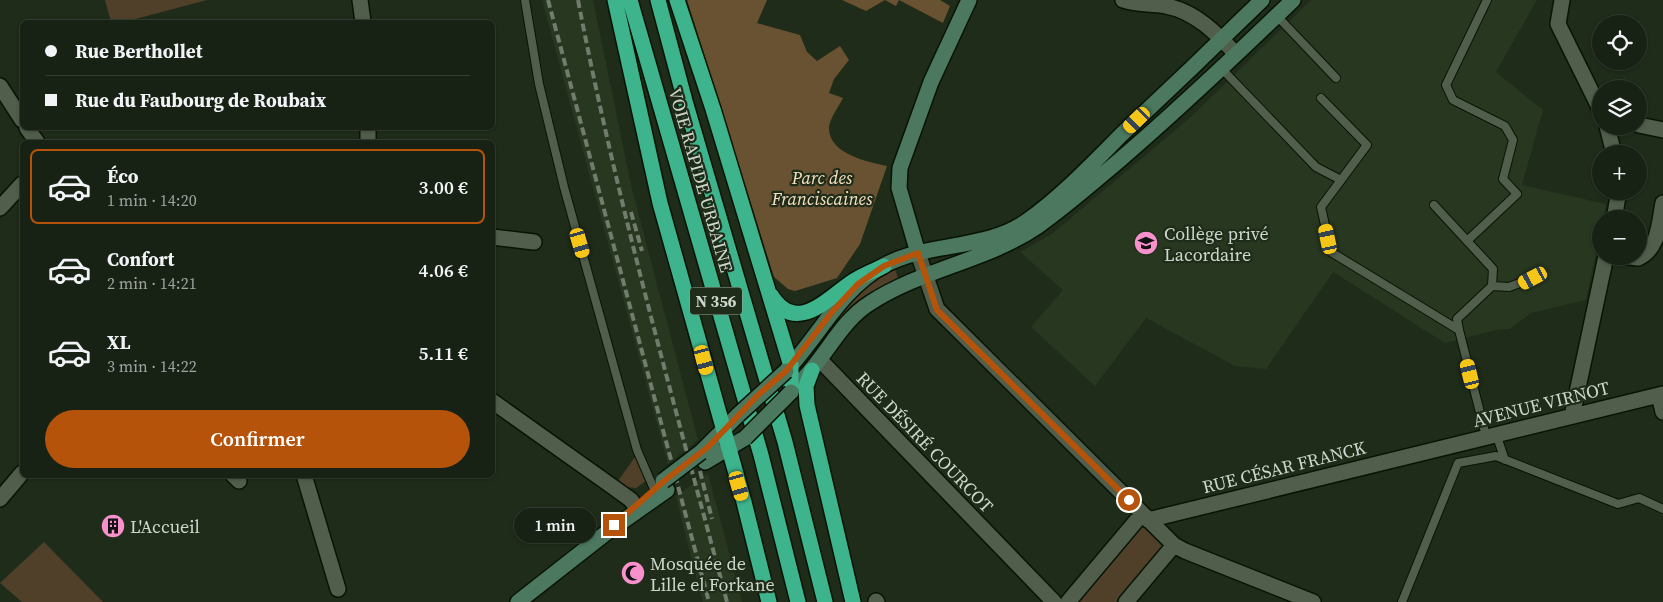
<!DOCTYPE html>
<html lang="fr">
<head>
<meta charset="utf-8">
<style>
  :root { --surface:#172114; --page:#20291d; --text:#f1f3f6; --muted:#9ea3a0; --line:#363e34; --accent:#b45309 }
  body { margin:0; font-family:"Source Serif 4",serif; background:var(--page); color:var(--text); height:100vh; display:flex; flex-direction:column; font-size:19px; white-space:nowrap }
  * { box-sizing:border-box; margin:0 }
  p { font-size:16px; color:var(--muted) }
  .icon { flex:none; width:28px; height:28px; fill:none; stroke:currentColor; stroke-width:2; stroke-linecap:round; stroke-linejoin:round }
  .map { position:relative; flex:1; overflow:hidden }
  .drawer { position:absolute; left:20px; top:140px; width:475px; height:338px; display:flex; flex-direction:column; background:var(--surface); border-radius:8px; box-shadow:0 1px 4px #0004,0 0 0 1px var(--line) }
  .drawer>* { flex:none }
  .banner { position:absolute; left:20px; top:20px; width:475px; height:110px; border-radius:8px; box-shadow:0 1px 4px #0004,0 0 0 1px var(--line); display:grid; align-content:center; height:110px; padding:0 25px; background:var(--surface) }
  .fabs { position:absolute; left:1592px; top:15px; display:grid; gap:10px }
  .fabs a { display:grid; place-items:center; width:55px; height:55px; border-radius:50%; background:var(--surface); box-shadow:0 1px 4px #0004,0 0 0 1px var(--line); font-size:25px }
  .end { position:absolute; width:22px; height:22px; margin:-11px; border:6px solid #b45309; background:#fff; box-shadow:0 0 0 2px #fff }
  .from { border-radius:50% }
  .bubble { position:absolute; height:35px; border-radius:18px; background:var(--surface); box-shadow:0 1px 4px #0004,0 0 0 1px var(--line); font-size:16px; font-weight:600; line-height:35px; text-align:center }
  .car { position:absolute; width:15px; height:30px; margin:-15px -8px; border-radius:6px; box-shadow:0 0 4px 1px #0007; background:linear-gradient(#f5c518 24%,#345 0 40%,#f5c518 0 76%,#345 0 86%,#f5c518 0) }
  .banner b { display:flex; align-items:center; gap:18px; height:48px; font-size:19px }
  .banner b+b { border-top:1px solid var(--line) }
  .banner i { width:12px; height:12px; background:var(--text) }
  ul { padding:9px 0 0; list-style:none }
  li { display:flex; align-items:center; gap:15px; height:75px; margin:0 10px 8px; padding:0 15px; border:2px solid transparent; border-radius:8px }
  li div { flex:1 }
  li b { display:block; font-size:19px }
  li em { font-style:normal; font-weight:600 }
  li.current { border-color:var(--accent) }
  li>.icon { width:45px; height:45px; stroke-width:1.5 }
  .cta { display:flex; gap:10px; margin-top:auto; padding:10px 25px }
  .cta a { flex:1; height:58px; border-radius:30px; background:var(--accent); color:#fff; font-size:20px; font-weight:600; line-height:58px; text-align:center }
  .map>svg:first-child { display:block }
</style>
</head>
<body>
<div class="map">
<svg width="1663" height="602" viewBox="0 0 1663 602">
  <rect width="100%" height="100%" fill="#1f2c1a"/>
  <!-- built -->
  <path fill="#273720" d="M 542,0 L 593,0 L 631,185 L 698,440 L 668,464 Z
    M 1311,0 L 1537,0 L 1496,72 L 1543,110 L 1522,185 L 1606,204 L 1603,219 L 1601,219 L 1601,229 L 1586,300 L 1531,313 L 1510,329 L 1500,329 L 1445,343 L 1333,272 L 1266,369 L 1235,366 L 1146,318 L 1095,386 L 1031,327 L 1063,290 L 1020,252 L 1053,233 L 1192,116 Z
    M 708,473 L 742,602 L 703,602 L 697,581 L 676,496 Z"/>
  <!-- green -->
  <path fill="#504029" d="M 105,0 L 207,0 L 124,22 L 111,22 Z
    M 894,266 L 898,278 C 868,295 851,309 828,335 C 848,304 862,286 894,266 Z
    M 635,457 L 647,480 L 636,488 L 625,487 L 618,481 Z
    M 1145,527 L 1162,543 L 1162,548 L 1116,602 L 1075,602 L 1139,528 Z
    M 44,542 L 103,602 L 22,602 L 0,583 Z"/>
  <!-- forest -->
  <path fill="#695231" d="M 687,0 L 767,0 L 757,23 L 800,35 L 807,52 L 817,61 L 840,46 L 849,60 L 834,79 L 829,93 L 843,98 C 839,106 830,118 829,127 C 828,154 868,162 887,166 L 860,244 L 837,278 L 795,291 L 788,289 L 774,277 Z
    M 842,0 L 899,0 L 896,6 L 885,0 L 866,11 Z
    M 899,0 L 940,0 L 950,6 L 943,23 Z"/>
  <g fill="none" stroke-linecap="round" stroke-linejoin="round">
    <!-- lane casing -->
    <g stroke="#081405" stroke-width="10">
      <path id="lane" d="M 525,0 L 539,84 L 564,187 L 637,450 L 654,489
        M 1277,16 L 1336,78
        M 1221,68 L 1316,167 L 1341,180
        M 1321,98 L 1367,145 L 1321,207 L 1331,252 L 1459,330 L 1486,436
        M 1434,205 L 1493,269 L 1492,286
        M 1467,241 L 1517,194 L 1503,179 L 1513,140 L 1505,126 L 1453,100 L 1446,85 L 1487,0
        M 1459,330 L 1457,319 L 1492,286 L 1509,287 L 1533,278
        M 1496,434 L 1505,460
        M 1402,602 L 1458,463 L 1496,456 L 1618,504 L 1639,498 L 1663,509"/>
    </g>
    <!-- street casing -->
    <g stroke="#081405" stroke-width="18">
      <path id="street" d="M 360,0 L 363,22
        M 1123,0 C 1137,5 1151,3 1166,6 C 1195,11 1217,34 1236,54
        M 1562,0 L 1558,24 L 1601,111
        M 0,86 L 22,120
        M 1639,125 L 1663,130
        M 1607,126 L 1614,154
        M 27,128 L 37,142
        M 368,128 L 368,142
        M 0,208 L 22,184
        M 1614,219 L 1619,191
        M 492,237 L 534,242
        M 918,253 L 937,309 L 1174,545 L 1185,551 L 1313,602
        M 1622,256 L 1638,258 C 1659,249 1659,223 1663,203
        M 820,360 L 1054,602
        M 1659,395 L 1663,412
        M 492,401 L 613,487 L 631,500 L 638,510
        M 1572,416 L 1606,256
        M 233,475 L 239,481
        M 304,475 L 338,589
        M 0,499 L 22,473
        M 1148,520 L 1663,394
        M 876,601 L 877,602
        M 1068,602 L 1142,514
        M 1126,602 L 1174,545"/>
    </g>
    <!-- secondary casing -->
    <g stroke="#081405" stroke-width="18">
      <path id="secondary" d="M 918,253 L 899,188 L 900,168 L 931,82 L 969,0
        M 786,371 C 819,336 840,290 883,266 C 929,241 984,251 1027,221 C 1062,196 1092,164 1122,134 C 1169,90 1216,45 1262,0
        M 803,379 C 827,355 841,321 870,303 C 922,269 987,261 1038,226 C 1065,207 1090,185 1115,164 C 1176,112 1235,56 1293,0
        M 701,452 L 738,415
        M 705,462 L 745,438
        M 518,602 L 606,533 L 667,490"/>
    </g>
    <!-- highway casing -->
    <g stroke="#081405" stroke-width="18">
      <path id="highway" d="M 615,0 L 660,203 L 744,502 L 769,602
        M 630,0 L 761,455 L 798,602
        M 658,0 L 685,101 L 785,442 L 825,602
        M 677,0 L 713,109 L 791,366 L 791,392
        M 771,295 C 796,336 828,298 852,282 C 862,275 873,271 884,266
        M 812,370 L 806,386 L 807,405 L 853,602"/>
    </g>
    <!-- lane -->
    <use href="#lane" stroke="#505e4b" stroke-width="8"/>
    <!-- street -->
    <use href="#street" stroke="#505e4b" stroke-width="15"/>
    <!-- secondary -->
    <use href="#secondary" stroke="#4b785f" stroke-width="15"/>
    <!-- highway -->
    <use href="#highway" stroke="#3eb48d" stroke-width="15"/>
    <!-- rail -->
    <path stroke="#717c6d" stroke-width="4" stroke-dasharray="8 4" stroke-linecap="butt" d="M 548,0 L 709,602
      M 578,0 C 617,203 674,402 727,602
      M 631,212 L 642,251
      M 700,471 L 712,519"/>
    <!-- secondary-bridge casing -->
    <g stroke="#081405" stroke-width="18" stroke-linecap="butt">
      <path id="secondary-bridge" d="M 738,415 L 786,371
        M 745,438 L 791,392
        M 663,481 L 701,452"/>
    </g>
    <!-- secondary-bridge -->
    <use href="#secondary-bridge" stroke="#4b785f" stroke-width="15"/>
  </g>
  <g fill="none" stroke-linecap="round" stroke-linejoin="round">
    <!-- route -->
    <path stroke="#b45309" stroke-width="6" d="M 614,525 L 664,481 L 708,447 L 759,394 L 786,371 L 832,312 L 858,284 L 884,266 L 918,253 L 937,310 L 1129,500"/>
  </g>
  <!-- icons -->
  <defs>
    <g id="school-disc" transform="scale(1.25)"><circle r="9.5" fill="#f890cc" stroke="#1f2c1a"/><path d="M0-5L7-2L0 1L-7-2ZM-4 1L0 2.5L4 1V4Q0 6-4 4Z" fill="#111"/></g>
    <g id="building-disc" transform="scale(1.25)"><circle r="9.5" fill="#f890cc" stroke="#1f2c1a"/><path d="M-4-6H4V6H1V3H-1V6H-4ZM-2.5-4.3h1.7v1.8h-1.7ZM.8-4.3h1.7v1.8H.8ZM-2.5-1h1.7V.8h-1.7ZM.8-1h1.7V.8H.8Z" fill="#111"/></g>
    <g id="mosque-disc" transform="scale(1.25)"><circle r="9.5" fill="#f890cc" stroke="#1f2c1a"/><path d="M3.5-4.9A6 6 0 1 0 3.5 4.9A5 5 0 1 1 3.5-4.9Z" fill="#111"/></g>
  </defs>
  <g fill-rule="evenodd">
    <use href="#school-disc" x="1146" y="243"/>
    <use href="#building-disc" x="113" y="526"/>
    <use href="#mosque-disc" x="633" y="573"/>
  </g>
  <g text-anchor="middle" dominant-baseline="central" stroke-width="4.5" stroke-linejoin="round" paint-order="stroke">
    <!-- shield labels -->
    <rect fill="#1f2c1a" stroke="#9aa496" stroke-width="1" x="690" y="287.5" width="52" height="27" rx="4"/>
    <g font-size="16" font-weight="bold" fill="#ced7cb">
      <text x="716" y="301">N 356</text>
    </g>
    <!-- park labels -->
    <g font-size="18" font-style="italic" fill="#f8e0be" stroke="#1f2c1a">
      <text x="822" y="177">Parc des<tspan x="822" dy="21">Franciscaines</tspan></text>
    </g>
    <!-- street labels -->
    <g font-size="18" fill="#ced7cb" stroke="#1f2c1a">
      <text transform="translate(701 180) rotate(74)">VOIE RAPIDE URBAINE</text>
      <text transform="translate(1541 404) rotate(-14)">AVENUE VIRNOT</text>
      <text transform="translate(925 442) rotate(46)">RUE DÉSIRÉ COURCOT</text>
      <text transform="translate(1284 467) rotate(-14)">RUE CÉSAR FRANCK</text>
    </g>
    <!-- poi labels -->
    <g font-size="18" fill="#ced7cb" stroke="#1f2c1a" text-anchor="start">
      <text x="1164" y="233">Collège privé<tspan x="1164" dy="21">Lacordaire</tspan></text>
      <text x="130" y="526">L'Accueil</text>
      <text x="650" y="563">Mosquée de<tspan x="650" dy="21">Lille el Forkane</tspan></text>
    </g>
  </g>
</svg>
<div class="fabs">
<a><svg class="icon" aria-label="locate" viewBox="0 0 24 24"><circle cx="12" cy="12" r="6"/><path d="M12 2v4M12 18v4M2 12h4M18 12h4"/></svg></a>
<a><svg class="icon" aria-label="layers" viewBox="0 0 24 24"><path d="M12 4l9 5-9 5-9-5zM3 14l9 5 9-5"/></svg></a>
<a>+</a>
<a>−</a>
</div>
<i class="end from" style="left:1129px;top:500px"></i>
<i class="end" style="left:614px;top:525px"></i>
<div class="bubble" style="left:514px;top:508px;width:82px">1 min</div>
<i class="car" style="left:1137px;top:120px;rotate:226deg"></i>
<i class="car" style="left:1328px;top:239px;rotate:348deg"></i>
<i class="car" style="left:580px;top:243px;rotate:164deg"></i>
<i class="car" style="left:1533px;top:278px;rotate:242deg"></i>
<i class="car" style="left:704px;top:360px;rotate:165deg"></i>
<i class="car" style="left:1470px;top:374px;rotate:346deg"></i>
<i class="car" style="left:739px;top:486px;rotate:164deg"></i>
<div class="banner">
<b><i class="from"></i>Rue Berthollet</b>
<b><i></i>Rue du Faubourg de Roubaix</b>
</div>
<section class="drawer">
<ul>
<li class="current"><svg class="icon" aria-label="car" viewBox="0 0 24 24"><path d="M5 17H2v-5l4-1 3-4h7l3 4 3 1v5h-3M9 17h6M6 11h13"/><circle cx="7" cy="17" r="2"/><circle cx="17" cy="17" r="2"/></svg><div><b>Éco</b><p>1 min · 14:20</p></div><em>3.00 €</em></li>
<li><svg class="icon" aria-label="car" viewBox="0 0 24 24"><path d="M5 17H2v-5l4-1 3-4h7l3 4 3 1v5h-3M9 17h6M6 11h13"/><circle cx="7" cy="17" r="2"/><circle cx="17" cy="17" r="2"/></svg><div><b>Confort</b><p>2 min · 14:21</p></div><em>4.06 €</em></li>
<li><svg class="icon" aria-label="car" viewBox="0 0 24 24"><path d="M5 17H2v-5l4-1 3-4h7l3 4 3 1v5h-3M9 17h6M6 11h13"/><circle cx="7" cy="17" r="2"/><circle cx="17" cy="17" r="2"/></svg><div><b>XL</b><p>3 min · 14:22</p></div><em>5.11 €</em></li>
</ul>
<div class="cta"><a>Confirmer</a></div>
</section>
</div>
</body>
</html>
